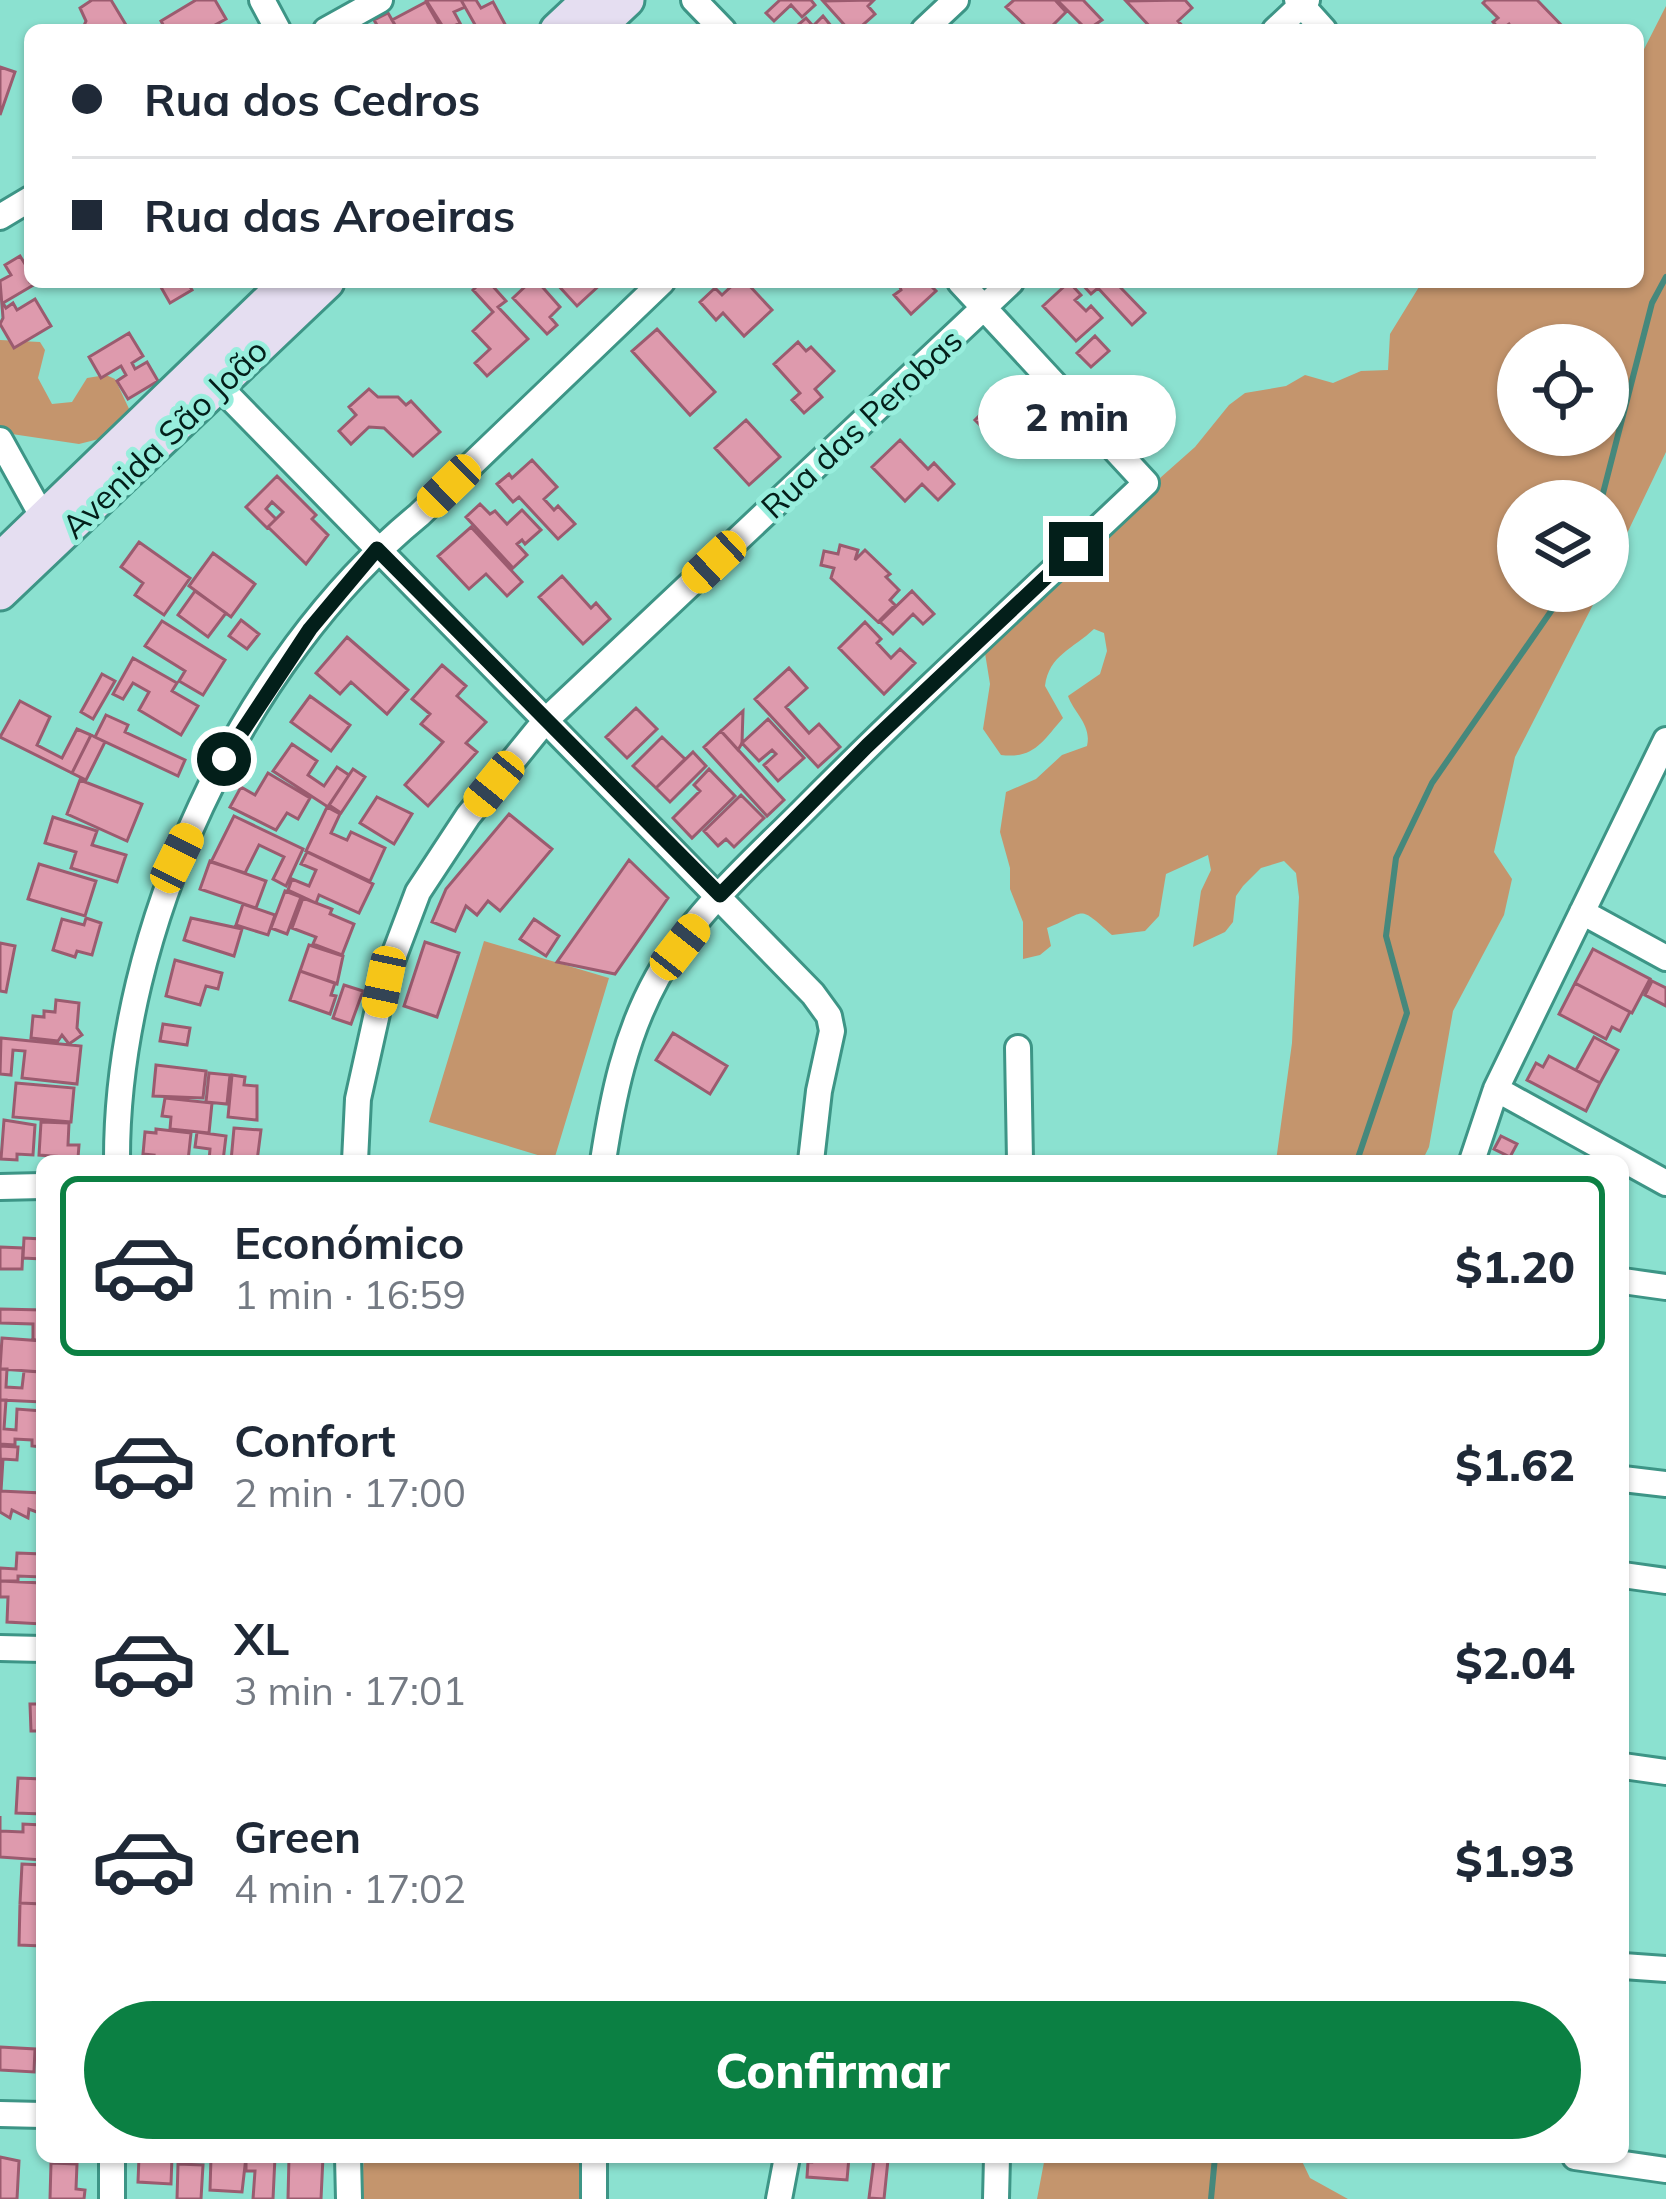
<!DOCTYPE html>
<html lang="es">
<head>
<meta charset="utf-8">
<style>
  :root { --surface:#fff; --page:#f6f6f7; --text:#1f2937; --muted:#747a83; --line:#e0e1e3; --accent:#0b8043 }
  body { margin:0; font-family:Mulish,sans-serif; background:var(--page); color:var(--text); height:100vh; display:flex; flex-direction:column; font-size:45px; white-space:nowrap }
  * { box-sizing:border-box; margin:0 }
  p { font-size:39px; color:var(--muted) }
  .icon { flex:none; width:66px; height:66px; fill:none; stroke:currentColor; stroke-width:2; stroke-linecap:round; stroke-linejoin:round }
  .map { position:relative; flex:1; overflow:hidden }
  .drawer { position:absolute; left:36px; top:1155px; width:1593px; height:1008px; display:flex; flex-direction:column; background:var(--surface); border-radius:18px; box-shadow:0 3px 9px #0004 }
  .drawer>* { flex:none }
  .banner { position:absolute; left:24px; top:24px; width:1620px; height:264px; border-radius:18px; box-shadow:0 3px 9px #0004; display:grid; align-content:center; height:264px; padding:0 48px; background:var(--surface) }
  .fabs { position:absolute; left:1497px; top:324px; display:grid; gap:24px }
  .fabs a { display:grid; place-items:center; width:132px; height:132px; border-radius:50%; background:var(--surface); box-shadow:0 3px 9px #0004; font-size:60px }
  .end { position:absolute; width:54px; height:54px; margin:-27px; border:15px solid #031f1a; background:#fff; box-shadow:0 0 0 6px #fff }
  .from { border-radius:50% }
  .bubble { position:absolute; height:84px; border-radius:42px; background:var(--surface); box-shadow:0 3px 9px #0004; font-size:39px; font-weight:800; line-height:84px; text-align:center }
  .car { position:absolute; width:36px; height:72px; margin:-36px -18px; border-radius:15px; box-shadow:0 0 9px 3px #0007; background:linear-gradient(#f5c518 24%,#345 0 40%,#f5c518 0 76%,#345 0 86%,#f5c518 0) }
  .banner b { display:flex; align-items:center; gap:42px; height:114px; font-size:45px }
  .banner b+b { border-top:3px solid var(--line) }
  .banner i { width:30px; height:30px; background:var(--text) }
  ul { padding:21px 0 0; list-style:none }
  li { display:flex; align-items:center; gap:36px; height:180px; margin:0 24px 18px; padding:0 24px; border:6px solid transparent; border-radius:18px }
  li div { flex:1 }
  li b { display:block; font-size:45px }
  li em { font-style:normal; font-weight:800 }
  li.active { border-color:var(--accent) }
  li>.icon { width:108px; height:108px; stroke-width:1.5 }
  .cta { display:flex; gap:24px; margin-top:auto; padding:24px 48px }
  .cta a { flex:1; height:138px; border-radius:72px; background:var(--accent); color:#fff; font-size:48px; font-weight:800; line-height:138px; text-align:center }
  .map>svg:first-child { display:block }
</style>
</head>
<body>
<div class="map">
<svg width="1666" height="2199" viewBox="0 0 1666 2199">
  <rect width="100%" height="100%" fill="#8be1d0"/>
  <!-- green -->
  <path fill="#c4956d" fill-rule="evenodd" d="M 1666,6 L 1666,452 L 1608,573 L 1608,501 L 1518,501 L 1518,591 L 1600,591 L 1515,757 L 1494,852 L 1512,879 L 1504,915 L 1453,1011 L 1429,1147 L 1422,1161 L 1276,1161 L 1292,1043 L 1299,897 L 1296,873 L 1284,861 L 1261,868 L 1243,886 L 1236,896 L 1233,922 L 1225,932 L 1193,947 L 1201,891 L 1211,870 L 1208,855 L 1166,874 L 1159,916 L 1145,931 L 1112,935 C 1076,903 1088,912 1047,928 L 1051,946 L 1040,955 L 1023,959 L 1023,922 L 1010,889 L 1010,868 L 1000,832 L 1006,792 L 1036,779 L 1062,755 L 1087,746 C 1092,725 1074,713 1068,696 L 1100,674 L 1107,651 L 1104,633 L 1094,629 C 1073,649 1049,655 1045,686 L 1063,718 C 1042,742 1034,759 1001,755 L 983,729 L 990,684 L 984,647 L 1005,621 L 1042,598 L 1142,494 L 1195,447 L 1229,405 L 1245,393 L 1286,386 L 1305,375 L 1333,383 L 1361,371 L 1388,370 L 1390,334 L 1422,282 L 1638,282 L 1638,61 ZM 1518,345 L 1608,345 L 1608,435 L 1518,435 Z
    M 0,340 L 40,342 L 45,350 L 38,378 L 52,404 L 72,402 L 87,378 L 106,375 L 115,379 L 131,413 L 111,436 L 79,444 L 5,433 L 0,428 Z
    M 484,941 L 609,978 L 554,1160 L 429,1122 Z
    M 364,2157 L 549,2161 L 549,2157 L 585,2157 L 585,2199 L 361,2199 Z
    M 1045,2157 L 1300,2157 L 1310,2178 L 1348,2199 L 1037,2199 Z"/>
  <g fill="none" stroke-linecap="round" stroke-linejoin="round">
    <!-- stream -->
    <path stroke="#45887c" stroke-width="6" d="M 1601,501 L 1652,303 L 1666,277
      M 1357,1161 L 1407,1013 L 1386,936 L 1396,858 L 1432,783 L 1565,591
      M 1211,2199 L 1215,2157"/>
  </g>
  <!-- building -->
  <path fill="#de9aad" stroke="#9b5b6f" stroke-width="3" d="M 92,0 L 111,0 L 129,30 L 82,30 L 86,21 L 80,8 Z
    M 196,0 L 215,0 L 226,19 L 215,25 L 218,30 L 162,30 L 165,28 L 161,21 Z
    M 426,0 L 461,0 L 465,7 L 454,12 L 460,23 L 445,30 Z
    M 461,0 L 476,0 L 481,8 L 493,2 L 507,28 L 478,30 Z
    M 780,0 L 811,0 L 815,5 L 802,17 L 791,5 L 774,21 L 766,13 Z
    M 874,0 L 868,6 L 875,14 L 857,30 L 849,30 L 823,1 Z
    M 1014,0 L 1055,0 L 1066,12 L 1048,30 L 1030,30 L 1006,7 Z
    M 1057,0 L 1083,0 L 1102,20 L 1087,30 Z
    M 1185,0 L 1192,8 L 1178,21 L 1186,30 L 1153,30 L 1126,1 Z
    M 1486,0 L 1537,0 L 1566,30 L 1513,30 L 1509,24 L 1500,30 L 1493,22 L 1498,18 L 1483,3 Z
    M 426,2 L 442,30 L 398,30 L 392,20 Z
    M 388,13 L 398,30 L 380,30 L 374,20 Z
    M 823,16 L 832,27 L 828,30 L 792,30 L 806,18 L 813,26 Z
    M 0,67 L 15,72 L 0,115 Z
    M 20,256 L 30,272 L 30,282 L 37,283 L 3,303 L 6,308 L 13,303 L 17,310 L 35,299 L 51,326 L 14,348 L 0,324 L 3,318 L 0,281 L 11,275 L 5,265 Z
    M 158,282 L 187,282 L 192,290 L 170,303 Z
    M 481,282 L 489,282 L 506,301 L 498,307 L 528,339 L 487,376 L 475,363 L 490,349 L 473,331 L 493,312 L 473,290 Z
    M 530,282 L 538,282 L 560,307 L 550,317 L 557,325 L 547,334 L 513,298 Z
    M 555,282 L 603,282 L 577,306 Z
    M 736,282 L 746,282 L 772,310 L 744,336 L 723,313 L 716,320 L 700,302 L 715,288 L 722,295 Z
    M 898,282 L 927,282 L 936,291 L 911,314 L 894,295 L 901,290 Z
    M 1069,282 L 1081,295 L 1075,300 L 1086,311 L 1091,306 L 1102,318 L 1076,341 L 1043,306 Z
    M 1080,282 L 1124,282 L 1120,287 L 1145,313 L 1132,325 L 1098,288 L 1091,294 Z
    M 657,329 L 715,392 L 690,415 L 632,351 Z
    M 129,333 L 143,356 L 132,363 L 135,369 L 147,362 L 158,381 L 128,399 L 117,381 L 126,375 L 121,366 L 101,378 L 89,357 Z
    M 1095,336 L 1109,351 L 1091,367 L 1077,353 Z
    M 798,342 L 806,351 L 811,347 L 834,371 L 815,389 L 822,397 L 804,413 L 792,400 L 800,393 L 774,364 Z
    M 1011,384 L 1028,401 L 992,437 L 975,420 Z
    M 369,389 L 378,397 L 398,397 L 406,405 L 411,401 L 440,432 L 413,456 L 384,428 L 369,427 L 351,444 L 339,431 L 356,415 L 349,407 Z
    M 746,420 L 780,457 L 749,485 L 715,448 Z
    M 1044,422 L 1051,429 L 1042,437 L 1054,450 L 1048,456 L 1029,436 Z
    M 900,440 L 928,469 L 934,463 L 954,484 L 938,500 L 922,484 L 905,501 L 872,467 Z
    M 532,460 L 557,487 L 544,499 L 554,510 L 558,506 L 575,524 L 558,539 L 519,497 L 513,502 L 497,484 L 509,474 L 512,478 Z
    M 277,476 L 316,515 L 312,519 L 328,535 L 306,564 L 268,527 L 283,512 L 272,502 L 266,509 L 276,519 L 267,528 L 246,507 Z
    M 480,504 L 490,514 L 495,511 L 507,524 L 522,510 L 541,530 L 525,544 L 522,540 L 517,544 L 527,555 L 513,568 L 466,517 Z
    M 471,527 L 522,582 L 507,596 L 486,574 L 469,589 L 438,556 Z
    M 139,542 L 190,578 L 164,615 L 135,595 L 143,583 L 121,567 Z
    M 840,545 L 858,550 L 855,560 L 865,550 L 890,574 L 886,577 L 899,590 L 890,600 L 895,605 L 878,622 L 831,578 L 834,568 L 821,565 L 824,551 L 838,554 Z
    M 213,553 L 255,584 L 231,617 L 189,586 Z
    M 562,576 L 591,608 L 596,603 L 610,619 L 583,644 L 539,597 Z
    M 195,591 L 226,613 L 208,637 L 178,615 Z
    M 912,591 L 934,614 L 923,624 L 913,614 L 893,634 L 880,622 Z
    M 241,620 L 259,634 L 247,649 L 229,636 Z
    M 162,621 L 225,660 L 203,695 L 179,681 L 185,671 L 145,646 Z
    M 865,622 L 881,639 L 877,643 L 891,658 L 900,649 L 915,663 L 884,694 L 839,648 Z
    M 347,637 L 408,690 L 387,714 L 351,682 L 340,694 L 316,673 Z
    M 133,658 L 177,683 L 172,691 L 198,706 L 181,735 L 139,710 L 149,692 L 133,683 L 123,699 L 113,694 Z
    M 442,665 L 466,686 L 457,696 L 486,722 L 466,743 L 477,752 L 428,806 L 405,785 L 443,742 L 421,724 L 430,714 L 412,699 Z
    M 789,668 L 807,688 L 786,707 L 809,733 L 819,724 L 840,747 L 818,767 L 755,699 Z
    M 102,674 L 115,681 L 93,719 L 81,712 Z
    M 310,696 L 350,725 L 331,751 L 291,722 Z
    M 20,701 L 50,717 L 37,745 L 62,758 L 77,729 L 91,735 L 72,773 L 0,737 Z
    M 636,708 L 657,729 L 627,758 L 606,737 Z
    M 743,711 L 742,743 L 738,750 L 721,731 Z
    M 106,715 L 128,725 L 125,732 L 185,760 L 178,776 L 95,737 Z
    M 768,719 L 804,758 L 778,781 L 764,765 L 776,754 L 772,750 L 759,761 L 742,743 Z
    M 721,731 L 784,800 L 767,816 L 704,747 Z
    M 91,735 L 105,742 L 86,780 L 72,773 Z
    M 662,737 L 685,759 L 656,788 L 633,766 Z
    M 292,744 L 317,761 L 308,775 L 324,786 L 337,767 L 349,775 L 328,807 L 273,771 Z
    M 693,752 L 706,766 L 670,802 L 656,788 Z
    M 353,769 L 365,777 L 341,813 L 329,805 Z
    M 709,769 L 735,796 L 692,838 L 673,818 L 700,791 L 694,785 Z
    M 268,773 L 310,798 L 298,819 L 287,813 L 276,830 L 230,807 L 241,787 L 255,795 Z
    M 80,780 L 142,804 L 127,841 L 67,814 Z
    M 741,795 L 764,818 L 734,847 L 726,839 L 718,846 L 704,831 Z
    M 377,797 L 412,814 L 394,844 L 360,823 Z
    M 327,807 L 340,814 L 331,833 L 347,840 L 351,832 L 385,848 L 370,881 L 306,851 Z
    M 509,814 L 552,849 L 500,911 L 488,901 L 477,915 L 466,906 L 455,931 L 432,922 L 446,889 Z
    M 234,816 L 303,849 L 286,886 L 273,879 L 284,857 L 259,845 L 245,873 L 211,862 Z
    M 53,817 L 97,831 L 92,845 L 126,855 L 117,882 L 71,868 L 76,852 L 45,843 Z
    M 307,852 L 373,884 L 359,913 L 319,895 L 316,903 L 288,890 L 292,879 L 309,886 L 316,870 L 301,864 Z
    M 629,860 L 668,898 L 615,974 L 557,962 Z
    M 210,861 L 266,881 L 256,908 L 200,889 Z
    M 39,864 L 96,881 L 85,916 L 28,899 Z
    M 285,891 L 301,897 L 287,934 L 271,928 Z
    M 303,898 L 332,909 L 330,914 L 354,924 L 342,955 L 313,944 L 316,937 L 292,928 Z
    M 243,904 L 275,915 L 268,935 L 236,925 Z
    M 86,918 L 101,923 L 92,955 L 77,951 L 75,957 L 53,950 L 62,919 L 84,925 Z
    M 191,918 L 242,929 L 234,956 L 184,940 Z
    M 534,919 L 559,936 L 546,956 L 520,939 Z
    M 425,942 L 459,953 L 437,1017 L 404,1006 Z
    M 0,943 L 15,946 L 6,992 L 0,991 Z
    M 309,945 L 343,956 L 337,984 L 300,971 Z
    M 1593,949 L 1650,979 L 1632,1013 L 1575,983 Z
    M 175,960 L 222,973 L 218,989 L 206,986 L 200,1005 L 166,996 Z
    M 300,971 L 335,983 L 331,995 L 336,996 L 330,1014 L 290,1000 Z
    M 1652,981 L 1666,988 L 1666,1006 L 1645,995 Z
    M 1575,983 L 1630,1012 L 1620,1031 L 1612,1027 L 1606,1039 L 1559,1014 Z
    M 344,985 L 363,991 L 351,1024 L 333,1018 Z
    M 56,1000 L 79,1003 L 77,1028 L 82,1035 L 69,1044 L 62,1035 L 58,1041 L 31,1038 L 33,1016 L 44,1017 L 44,1011 L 55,1012 Z
    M 163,1024 L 190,1028 L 187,1045 L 160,1041 Z
    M 673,1033 L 727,1066 L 710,1094 L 656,1060 Z
    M 1594,1037 L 1618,1050 L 1600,1083 L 1576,1070 Z
    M 1,1038 L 81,1046 L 77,1084 L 22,1078 L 25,1051 L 13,1050 L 11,1075 L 0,1074 Z
    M 1549,1056 L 1600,1083 L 1586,1111 L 1527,1080 L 1536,1063 L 1543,1067 Z
    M 156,1065 L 206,1071 L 203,1098 L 153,1096 Z
    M 209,1073 L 230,1075 L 227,1104 L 206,1102 Z
    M 232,1075 L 245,1077 L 244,1085 L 257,1086 L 257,1120 L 228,1117 Z
    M 16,1083 L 74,1088 L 71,1122 L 13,1117 Z
    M 165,1098 L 212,1103 L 209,1133 L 170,1129 L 171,1117 L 162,1116 Z
    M 4,1120 L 35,1125 L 33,1155 L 17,1154 L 17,1160 L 1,1159 Z
    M 41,1122 L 69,1123 L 68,1145 L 79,1145 L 78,1158 L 39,1155 Z
    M 234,1128 L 261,1130 L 257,1161 L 231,1161 Z
    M 156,1129 L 191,1133 L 188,1161 L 153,1161 L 154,1155 L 143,1154 L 145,1132 L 156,1133 Z
    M 197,1132 L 226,1136 L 223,1161 L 209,1161 L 210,1149 L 195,1147 Z
    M 1501,1136 L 1517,1144 L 1510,1157 L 1494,1149 Z
    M 24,1238 L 42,1239 L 42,1259 L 23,1258 Z
    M 0,1247 L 23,1248 L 22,1269 L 0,1269 Z
    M 0,1309 L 42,1310 L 42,1340 L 33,1340 L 33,1324 L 0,1323 Z
    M 2,1338 L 42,1341 L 42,1372 L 0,1369 Z
    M 0,1369 L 7,1369 L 6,1387 L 22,1388 L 24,1371 L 42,1372 L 42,1402 L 0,1400 Z
    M 0,1400 L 6,1400 L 4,1429 L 16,1430 L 17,1409 L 42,1411 L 42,1447 L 32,1446 L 32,1440 L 15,1439 L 15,1445 L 0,1444 Z
    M 0,1446 L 18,1447 L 17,1460 L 3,1459 L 1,1491 Z
    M 0,1491 L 42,1493 L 42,1514 L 29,1509 L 28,1518 L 12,1510 L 10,1518 L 0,1512 Z
    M 17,1553 L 42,1554 L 42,1577 L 18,1576 L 18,1581 L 0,1581 L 0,1568 L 16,1569 Z
    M 0,1581 L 42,1583 L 42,1624 L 7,1622 L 8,1597 L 0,1597 Z
    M 30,1704 L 42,1704 L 42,1731 L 31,1731 Z
    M 18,1778 L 42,1779 L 42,1814 L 16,1813 Z
    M 0,1816 L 0,1831 L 23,1832 L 23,1824 L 42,1825 L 42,1860 L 0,1857 Z
    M 22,1864 L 42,1865 L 42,1904 L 20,1903 Z
    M 20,1903 L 42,1904 L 42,1946 L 19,1945 Z
    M 0,2047 L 35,2049 L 34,2072 L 0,2070 Z
    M 0,2157 L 19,2161 L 17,2199 L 0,2199 Z
    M 139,2157 L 172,2157 L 171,2184 L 138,2182 Z
    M 211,2157 L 246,2157 L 242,2192 L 210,2190 Z
    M 246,2157 L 275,2157 L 273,2199 L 253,2199 L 255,2171 L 246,2171 Z
    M 289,2157 L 323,2157 L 321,2199 L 288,2199 Z
    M 813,2157 L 849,2157 L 847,2180 L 807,2177 L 808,2162 L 812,2162 Z
    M 874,2159 L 888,2160 L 884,2199 L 869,2198 Z
    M 51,2163 L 77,2164 L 76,2189 L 85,2190 L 84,2199 L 50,2199 Z
    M 178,2164 L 203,2165 L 201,2199 L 177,2199 Z"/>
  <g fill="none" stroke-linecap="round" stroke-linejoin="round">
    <!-- street casing -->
    <g stroke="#3d9586" stroke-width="30">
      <path id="street" d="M 262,0 L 278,30
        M 694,0 L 723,30
        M 1297,0 L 1324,30
        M 326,30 L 380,0
        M 924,30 L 956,0
        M 1275,30 L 1307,0
        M 0,217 L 30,199
        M 207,374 L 813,994 L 829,1016 L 832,1031 L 819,1091 L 811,1161
        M 0,440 L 51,532
        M 1582,912 L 1666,958
        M 1018,1048 L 1020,1161
        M 1496,1089 L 1666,1183
        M 117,1161 C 116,931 241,661 419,515 L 662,282
        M 355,1161 L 358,1099 L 384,982 L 418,892 L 468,816 L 545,721 L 1011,282
        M 603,1161 C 613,1096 625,1036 657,978 C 692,915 751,863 802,812 C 913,700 1031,592 1146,483 L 960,282
        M 1472,1161 L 1496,1089 L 1666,740
        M 0,1187 L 42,1186
        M 1623,1281 L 1666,1287
        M 1623,1479 L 1666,1484
        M 1623,1575 L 1666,1581
        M 0,1648 L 42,1649
        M 1623,1766 L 1666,1772
        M 1623,1966 L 1666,1969
        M 0,2114 L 42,2115
        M 112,2157 L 112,2199
        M 348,2157 L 349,2199
        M 594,2157 L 594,2199
        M 1575,2157 L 1666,2170
        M 779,2199 L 787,2157
        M 996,2199 L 997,2157"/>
    </g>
    <!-- secondary casing -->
    <g stroke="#3d9586" stroke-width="39">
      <path id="secondary" d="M 557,30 L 589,0
        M 595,30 L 627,0
        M 0,560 L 288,282
        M 0,593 L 327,282"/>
    </g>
    <!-- street -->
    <use href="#street" stroke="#fff" stroke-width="24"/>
    <!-- secondary -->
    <use href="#secondary" stroke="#e5def1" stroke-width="33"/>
  </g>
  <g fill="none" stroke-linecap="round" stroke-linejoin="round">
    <!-- route -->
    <path stroke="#031f1a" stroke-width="15" d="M 224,759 L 310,629 L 377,549 L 720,895 L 867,746 L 1076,549"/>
  </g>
  <g text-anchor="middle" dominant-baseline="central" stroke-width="10" stroke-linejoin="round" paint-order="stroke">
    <!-- street labels -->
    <g font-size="33" fill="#031f1a" stroke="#98eedd">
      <text transform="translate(861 423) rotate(-43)">Rua das Perobas</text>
      <text transform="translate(164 438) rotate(-44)">Avenida São João</text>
    </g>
  </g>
</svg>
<div class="fabs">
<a><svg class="icon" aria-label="locate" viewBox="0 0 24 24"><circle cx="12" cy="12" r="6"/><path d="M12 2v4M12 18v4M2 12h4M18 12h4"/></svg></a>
<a><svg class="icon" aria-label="layers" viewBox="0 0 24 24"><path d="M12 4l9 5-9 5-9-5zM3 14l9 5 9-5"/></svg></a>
</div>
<i class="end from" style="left:224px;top:759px"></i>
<i class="end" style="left:1076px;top:549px"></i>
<div class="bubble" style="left:978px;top:375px;width:198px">2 min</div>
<i class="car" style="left:449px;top:486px;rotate:226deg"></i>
<i class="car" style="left:714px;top:562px;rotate:227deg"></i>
<i class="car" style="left:494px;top:784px;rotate:219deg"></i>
<i class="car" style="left:177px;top:858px;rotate:26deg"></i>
<i class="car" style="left:680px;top:947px;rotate:38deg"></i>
<i class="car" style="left:384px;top:982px;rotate:192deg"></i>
<div class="banner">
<b><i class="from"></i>Rua dos Cedros</b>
<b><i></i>Rua das Aroeiras</b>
</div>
<section class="drawer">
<ul>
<li class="active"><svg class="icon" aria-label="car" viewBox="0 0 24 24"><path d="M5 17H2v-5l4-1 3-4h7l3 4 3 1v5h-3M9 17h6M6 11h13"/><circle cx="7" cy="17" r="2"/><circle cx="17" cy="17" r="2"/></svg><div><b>Económico</b><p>1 min · 16:59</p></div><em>$1.20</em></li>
<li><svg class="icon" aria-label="car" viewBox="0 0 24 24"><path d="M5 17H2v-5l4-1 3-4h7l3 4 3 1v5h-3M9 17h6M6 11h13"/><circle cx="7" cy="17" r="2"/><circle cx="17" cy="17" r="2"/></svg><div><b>Confort</b><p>2 min · 17:00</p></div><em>$1.62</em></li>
<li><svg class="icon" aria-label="car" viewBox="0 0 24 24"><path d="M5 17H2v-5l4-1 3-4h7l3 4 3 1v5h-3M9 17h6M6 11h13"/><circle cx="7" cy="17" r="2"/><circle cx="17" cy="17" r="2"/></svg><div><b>XL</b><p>3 min · 17:01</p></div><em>$2.04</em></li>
<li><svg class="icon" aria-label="car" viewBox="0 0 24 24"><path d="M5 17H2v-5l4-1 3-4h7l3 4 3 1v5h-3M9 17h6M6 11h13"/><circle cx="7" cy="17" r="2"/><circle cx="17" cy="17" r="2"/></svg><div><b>Green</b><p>4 min · 17:02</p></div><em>$1.93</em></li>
</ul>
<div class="cta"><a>Confirmar</a></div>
</section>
</div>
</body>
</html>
